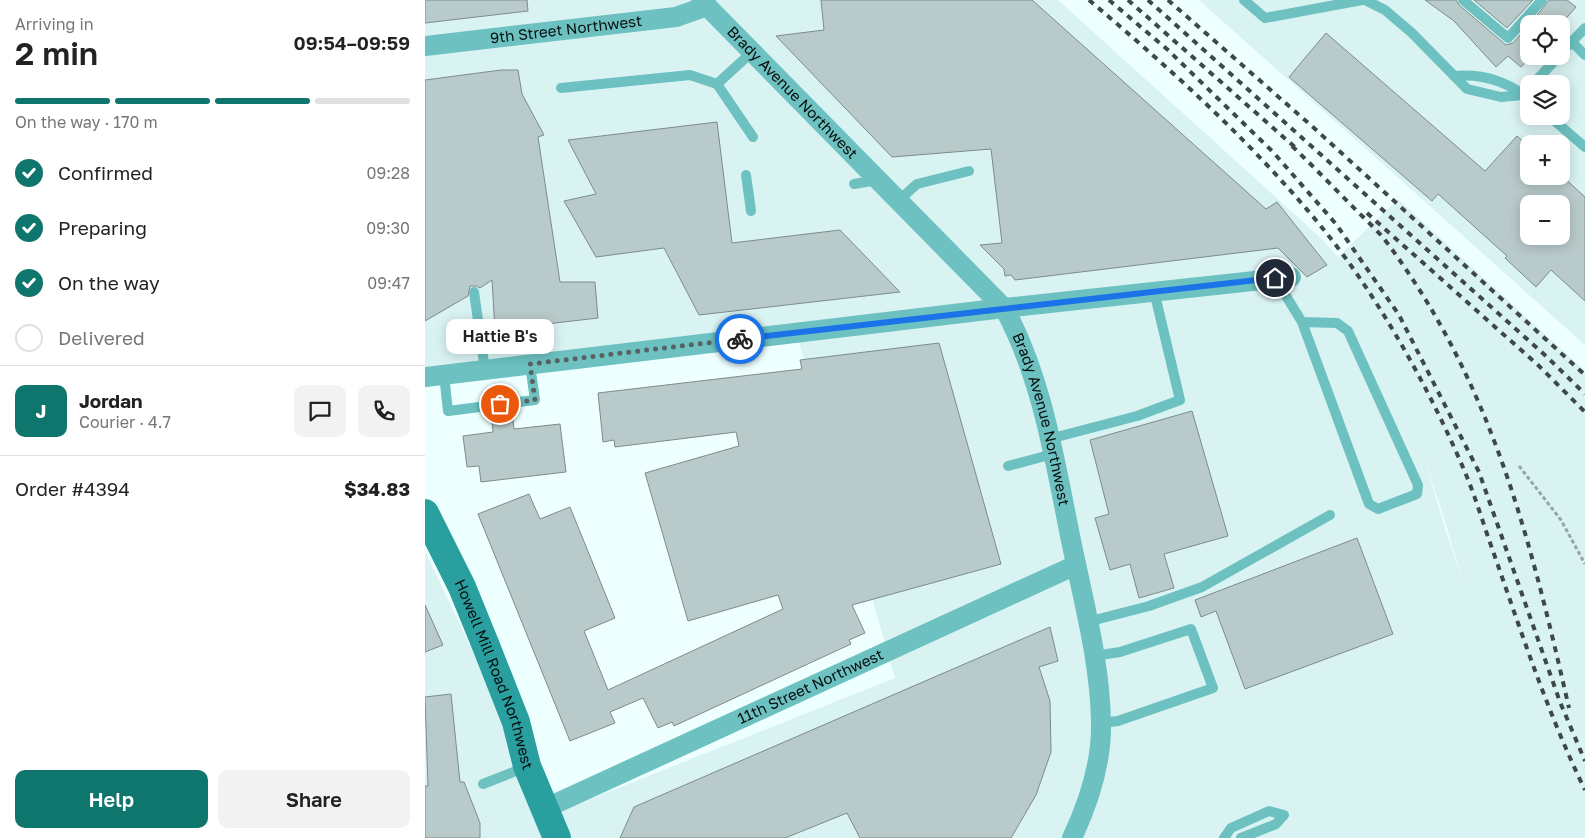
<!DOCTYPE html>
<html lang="en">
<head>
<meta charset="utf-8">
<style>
	:root { --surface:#fff; --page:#f2f2f2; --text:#222; --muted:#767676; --line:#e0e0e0; --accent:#0f766e }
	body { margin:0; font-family:"Golos Text",sans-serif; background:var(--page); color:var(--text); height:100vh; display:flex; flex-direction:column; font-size:19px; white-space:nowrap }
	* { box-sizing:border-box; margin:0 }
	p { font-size:16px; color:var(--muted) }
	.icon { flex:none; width:28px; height:28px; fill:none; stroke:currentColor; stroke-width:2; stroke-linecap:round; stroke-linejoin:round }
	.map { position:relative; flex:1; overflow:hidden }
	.side { display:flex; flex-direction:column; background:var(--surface); width:425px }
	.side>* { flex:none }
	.fabs { position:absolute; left:1095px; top:15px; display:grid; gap:10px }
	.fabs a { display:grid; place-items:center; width:50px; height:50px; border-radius:10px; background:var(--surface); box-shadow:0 2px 12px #0003; font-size:25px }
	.pin { position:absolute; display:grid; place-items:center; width:42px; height:42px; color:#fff; margin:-21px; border:2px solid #fff; border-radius:50%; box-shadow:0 1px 5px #0007 }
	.courier { position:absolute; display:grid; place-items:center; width:50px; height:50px; margin:-25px; border:4px solid #1a73e8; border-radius:50%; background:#fff; color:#222; box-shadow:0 1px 6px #0007 }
	.bubble { position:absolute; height:35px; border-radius:10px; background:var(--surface); box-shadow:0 2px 12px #0003; font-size:16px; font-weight:600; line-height:35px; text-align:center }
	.summary em { font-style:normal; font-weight:600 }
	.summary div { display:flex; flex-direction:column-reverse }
	.summary { display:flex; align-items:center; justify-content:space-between; height:85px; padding:0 15px }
	h1 { font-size:32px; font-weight:600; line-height:38px }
	.bar { display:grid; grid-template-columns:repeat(4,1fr); gap:8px 5px; align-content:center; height:60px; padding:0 15px }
	.bar i { height:6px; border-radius:4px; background:var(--line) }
	.bar .current { background:var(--accent) }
	.bar p { grid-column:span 4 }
	.line { display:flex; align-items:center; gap:12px; padding:0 15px; border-top:1px solid var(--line) }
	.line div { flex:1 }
	.round { display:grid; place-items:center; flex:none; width:52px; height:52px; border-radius:10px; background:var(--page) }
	ol { padding:0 15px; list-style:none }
	li { display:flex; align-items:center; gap:15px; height:55px }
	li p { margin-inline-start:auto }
	li .icon { padding:5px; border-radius:50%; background:var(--accent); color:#fff; stroke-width:4 }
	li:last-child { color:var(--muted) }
	li i { width:28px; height:28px; border:2px solid var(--line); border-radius:50% }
	.primary-button { display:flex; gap:10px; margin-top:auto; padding:10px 15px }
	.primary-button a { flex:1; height:58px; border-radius:10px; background:var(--accent); color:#fff; font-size:20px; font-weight:600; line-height:58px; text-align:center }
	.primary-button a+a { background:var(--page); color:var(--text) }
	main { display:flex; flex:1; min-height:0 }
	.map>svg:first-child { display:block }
</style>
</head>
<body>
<main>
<section class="side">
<div class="summary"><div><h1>2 min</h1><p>Arriving in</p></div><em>09:54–09:59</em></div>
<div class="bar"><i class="current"></i><i class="current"></i><i class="current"></i><i></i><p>On the way · 170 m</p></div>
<ol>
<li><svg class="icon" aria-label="check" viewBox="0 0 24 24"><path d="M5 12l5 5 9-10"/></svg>Confirmed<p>09:28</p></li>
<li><svg class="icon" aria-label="check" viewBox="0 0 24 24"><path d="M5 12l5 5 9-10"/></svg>Preparing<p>09:30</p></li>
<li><svg class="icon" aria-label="check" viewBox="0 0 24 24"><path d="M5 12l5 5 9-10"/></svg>On the way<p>09:47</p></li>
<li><i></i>Delivered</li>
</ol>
<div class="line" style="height:90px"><b class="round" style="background:var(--accent);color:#fff">J</b><div><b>Jordan</b><p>Courier · 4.7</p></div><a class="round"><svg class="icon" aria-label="chat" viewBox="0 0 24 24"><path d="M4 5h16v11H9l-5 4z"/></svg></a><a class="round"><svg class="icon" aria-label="phone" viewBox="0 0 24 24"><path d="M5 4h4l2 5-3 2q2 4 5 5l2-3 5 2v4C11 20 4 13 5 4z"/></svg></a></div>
<div class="line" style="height:65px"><div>Order #4394</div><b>$34.83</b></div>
<div class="primary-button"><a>Help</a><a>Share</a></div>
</section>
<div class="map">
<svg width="1160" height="838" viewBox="0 0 1160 838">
	<rect width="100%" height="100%" fill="#edfffe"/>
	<!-- built -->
	<g fill="#d9f3f2" fill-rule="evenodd">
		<path d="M 0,0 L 633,0 L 898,240 L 913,257 L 973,199 L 1160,371 L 1160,838 L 0,838 L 0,551 L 125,815 L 470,678 L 374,342 L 0,383 ZM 1000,460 L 1020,521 L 1038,582 L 1018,522 Z"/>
		<path d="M 774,0 L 1160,0 L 1160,345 L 988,191 ZM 1104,24 L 1136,24 L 1136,56 L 1104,56 ZM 1104,84 L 1136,84 L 1136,116 L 1104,116 ZM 1104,144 L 1136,144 L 1136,176 L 1104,176 ZM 1104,204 L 1136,204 L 1136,236 L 1104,236 Z"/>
	</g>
	<!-- building -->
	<g fill="#b9caca" stroke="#7c8c8c" fill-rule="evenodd">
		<polygon points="0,0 102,0 103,11 0,23"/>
		<polygon points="396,0 607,0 841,209 852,202 902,265 882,277 853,248 590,280 586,275 580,276 579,269 555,245 577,243 566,149 467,157 351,36 399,30"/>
		<polygon points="1000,0 1031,0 1034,5 1081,45 1088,43 1104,25 1104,59 1096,67 1083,56 1071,67 1029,21"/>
		<polygon points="1049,0 1108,0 1082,28"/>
		<polygon points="1124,0 1142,0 1151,7 1136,24 1105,24"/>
		<path d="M 901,33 L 1060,171 L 1092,136 L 1104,147 L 1104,176 L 1137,176 L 1160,197 L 1160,301 L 1126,270 L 1111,287 L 1080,258 L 1082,256 L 1013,194 L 1007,201 L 864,77 ZM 1104,204 L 1136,204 L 1136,236 L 1104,236 Z"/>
		<polygon points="76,70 93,70 97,94 119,135 113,137 135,282 170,282 173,318 70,330 67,280 55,288 51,286 45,286 43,296 0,321 0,80"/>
		<polygon points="292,122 307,243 415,230 475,292 274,315 239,248 171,257 139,201 171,194 143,140"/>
		<polygon points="514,343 576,564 427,605 440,633 424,640 426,644 249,726 247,722 233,728 218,698 185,712 190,723 145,741 53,514 104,494 115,519 145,507 190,618 159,631 183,690 358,609 353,595 263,621 220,473 314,446 311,432 190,447 189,440 178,442 173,393 377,369 375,360"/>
		<polygon points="767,411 803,536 739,554 749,588 714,598 705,564 685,570 670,518 684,514 665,440"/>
		<polygon points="88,420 89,429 135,424 141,472 56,482 54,466 42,467 38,436 68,432 67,422"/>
		<polygon points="932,538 968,634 820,689 791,611 776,617 770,600"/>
		<polygon points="0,605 18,645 0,652"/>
		<polygon points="625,627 633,661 614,667 625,701 626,752 611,795 586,838 435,838 422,813 360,838 195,838 209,807"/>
		<polygon points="26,694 35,782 39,782 55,823 55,838 0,838 0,786 3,786 0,697"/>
	</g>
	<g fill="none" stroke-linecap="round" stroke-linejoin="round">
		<!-- path -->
		<polyline stroke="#97a5a4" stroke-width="3" stroke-dasharray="4 2.5" stroke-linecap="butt" points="1094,466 1136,520 1160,564"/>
		<!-- lane -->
		<g stroke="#6dc1c1" stroke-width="10">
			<polyline points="819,0 840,18 937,0"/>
			<polyline points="940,0 960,10 987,33 1042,89 1076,97 1098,95 1104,89"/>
			<polyline points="1038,0 1083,38 1117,0"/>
			<polyline points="1147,42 1160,55"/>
			<polyline points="327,52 292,84 328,137"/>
			<polyline points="1136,53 1160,28"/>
			<path d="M 1029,76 C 1058,73 1082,81 1104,99"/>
			<polyline points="1108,84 1134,56"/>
			<polyline points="136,88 265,75 292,84"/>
			<polyline points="1124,116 1160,147"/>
			<polyline points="321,175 326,211"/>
			<polyline points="429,184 453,180"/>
			<polyline points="473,201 492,184 544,171"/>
			<polyline points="850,278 877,322 944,504 953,509 992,494 993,485 923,331 912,323 877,322"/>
			<polyline points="49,292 60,370"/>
			<polyline points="19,375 23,411 110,400 105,365"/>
			<polyline points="624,439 712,416 755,400 729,291"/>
			<polyline points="583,466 628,454"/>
			<polyline points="662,622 724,606 777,587 905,515"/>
			<polyline points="669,656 695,652 766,629 788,688 693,721 676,723"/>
			<polyline points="58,784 101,767"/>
			<polyline points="799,838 806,828 844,811 859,815 851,824 816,838"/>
		</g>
		<!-- street -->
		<g stroke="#6dc1c1" stroke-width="20">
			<path id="s1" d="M 276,0 L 579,308 C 619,381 631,469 648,550 C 660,607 675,664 676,722 C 677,762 664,802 647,838"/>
			<path id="s2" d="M 0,46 L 251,17 L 282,6"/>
			<polyline points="0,377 579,308 866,277"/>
			<path id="s3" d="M 121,808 L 651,565"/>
		</g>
		<!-- secondary -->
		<path stroke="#2a9fa0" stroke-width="28" id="s4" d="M 0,513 L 37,587 L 61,646 L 91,722 L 102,766 L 132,838"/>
		<!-- rail -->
		<g stroke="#3f4847" stroke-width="4" stroke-dasharray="6 6" stroke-linecap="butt">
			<path d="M 664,0 C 748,71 830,145 899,230 C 955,299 1008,395 1042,477 C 1052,502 1060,529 1069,554 C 1097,634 1123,714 1160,790"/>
			<polyline points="684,0 743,50 848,152 911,224 974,315 1054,472 1135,702 1160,761"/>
			<polyline points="703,0 872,149"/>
			<polyline points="723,0 1122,357 1160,394"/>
			<polyline points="743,0 889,128 1160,375"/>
			<path d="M 867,146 C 889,167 910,189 931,210 C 941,220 952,230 960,240 C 1067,382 1105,538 1144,708"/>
			<polyline points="942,213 1114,366 1160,412"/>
		</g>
	</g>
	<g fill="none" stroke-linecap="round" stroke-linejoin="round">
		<!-- done -->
		<polyline stroke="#586262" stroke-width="5" stroke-dasharray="0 9" points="75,404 110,400 105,364 315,339"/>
		<!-- route -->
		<polyline stroke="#1a73e8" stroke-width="6" points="315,339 850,278"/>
	</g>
	<g text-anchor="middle" stroke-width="5" stroke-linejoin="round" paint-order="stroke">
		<!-- street labels -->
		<g font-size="15" fill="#080e0e" stroke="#edfffe">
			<text dy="5" stroke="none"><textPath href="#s2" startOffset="142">9th Street Northwest</textPath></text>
			<text dy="5" stroke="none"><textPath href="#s1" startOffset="130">Brady Avenue Northwest</textPath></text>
			<text dy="5" stroke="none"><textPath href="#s1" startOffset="550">Brady Avenue Northwest</textPath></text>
			<text dy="5" stroke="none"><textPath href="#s4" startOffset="176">Howell Mill Road Northwest</textPath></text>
			<text dy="5" stroke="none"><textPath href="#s3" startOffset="291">11th Street Northwest</textPath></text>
		</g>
	</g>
</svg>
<div class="fabs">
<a><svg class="icon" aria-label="locate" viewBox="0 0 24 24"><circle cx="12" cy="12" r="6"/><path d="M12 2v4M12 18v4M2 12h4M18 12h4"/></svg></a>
<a><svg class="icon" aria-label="layers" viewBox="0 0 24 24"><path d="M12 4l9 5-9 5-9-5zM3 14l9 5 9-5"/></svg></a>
<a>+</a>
<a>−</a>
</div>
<div class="pin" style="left:75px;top:404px;background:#ea580c"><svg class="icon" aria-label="bag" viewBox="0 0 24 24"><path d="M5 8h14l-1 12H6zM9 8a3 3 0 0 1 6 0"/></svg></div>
<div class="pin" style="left:850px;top:278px;background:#1f2937"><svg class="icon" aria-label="home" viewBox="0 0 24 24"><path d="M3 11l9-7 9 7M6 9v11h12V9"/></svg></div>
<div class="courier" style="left:315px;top:339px"><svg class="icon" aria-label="bike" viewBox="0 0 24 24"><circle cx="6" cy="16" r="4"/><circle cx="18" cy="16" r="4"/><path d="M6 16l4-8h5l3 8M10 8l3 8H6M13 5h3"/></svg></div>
<div class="bubble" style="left:21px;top:319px;width:108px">Hattie B's</div>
</div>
</main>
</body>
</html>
